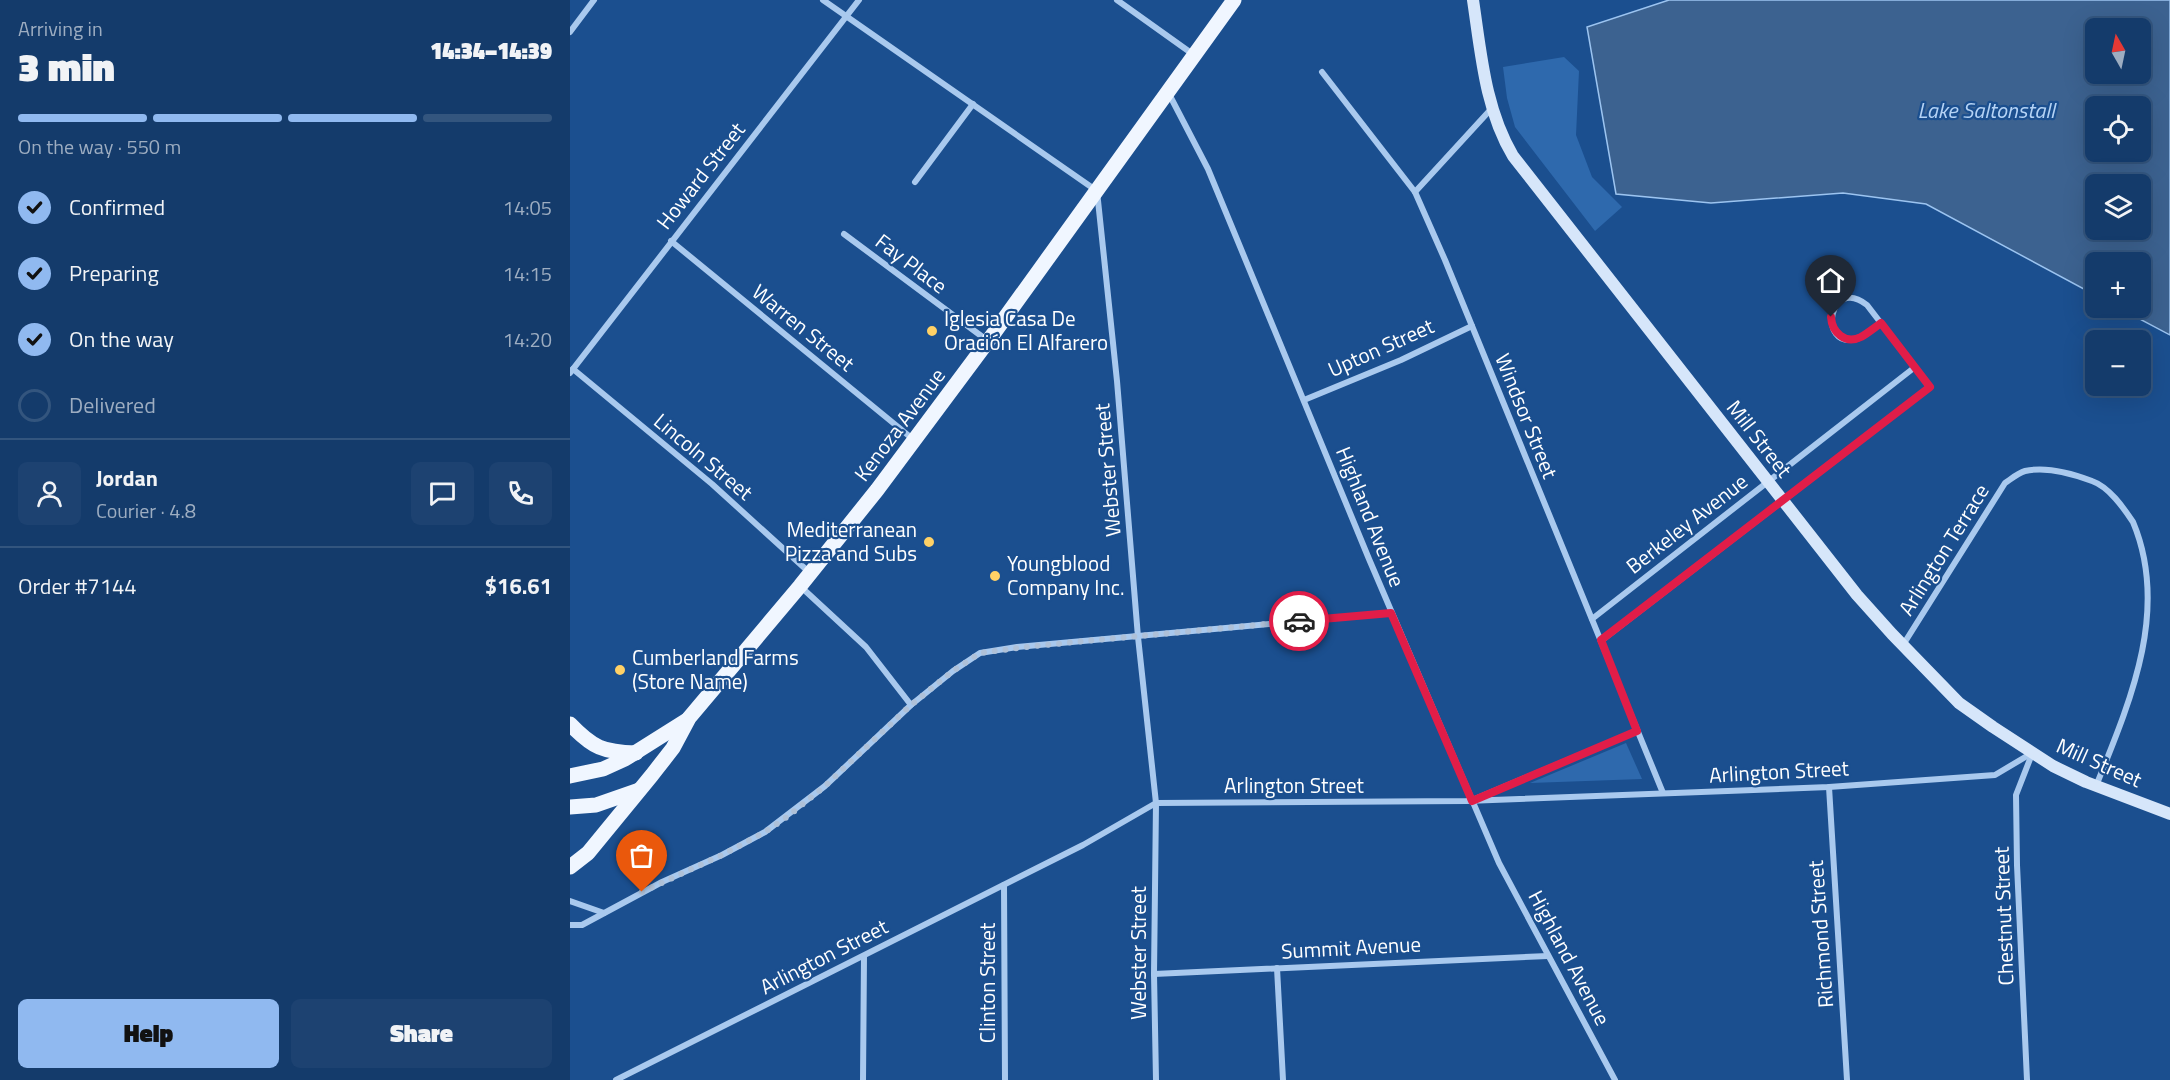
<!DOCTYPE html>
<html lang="en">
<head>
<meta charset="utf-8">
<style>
	:root { --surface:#143b6b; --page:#1d4271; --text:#f1f3f6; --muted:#9dadc1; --line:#33557e; --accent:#90b9f0 }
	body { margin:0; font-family:"Titillium Web",sans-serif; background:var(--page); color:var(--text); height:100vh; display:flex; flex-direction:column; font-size:22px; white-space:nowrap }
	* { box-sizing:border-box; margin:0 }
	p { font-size:20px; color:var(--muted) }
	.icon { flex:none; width:33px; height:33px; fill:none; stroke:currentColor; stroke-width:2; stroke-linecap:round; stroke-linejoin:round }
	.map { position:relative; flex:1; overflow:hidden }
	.details { display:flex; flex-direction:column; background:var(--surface); width:570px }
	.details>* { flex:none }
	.needle { width:39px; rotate:351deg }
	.tools { position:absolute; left:1515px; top:18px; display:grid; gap:12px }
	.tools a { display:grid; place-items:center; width:66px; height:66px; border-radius:9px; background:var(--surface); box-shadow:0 6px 24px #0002,0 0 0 2px var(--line); font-size:30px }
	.pin { position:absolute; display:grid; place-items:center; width:51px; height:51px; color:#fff; margin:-62px -26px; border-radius:50% 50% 50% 0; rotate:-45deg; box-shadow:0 0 6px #0007 }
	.pin .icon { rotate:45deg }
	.courier { position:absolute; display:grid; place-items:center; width:60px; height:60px; margin:-30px; border:4px solid #e11d48; border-radius:50%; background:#fff; color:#222; box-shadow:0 2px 8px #0007 }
	.headline em { font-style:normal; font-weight:800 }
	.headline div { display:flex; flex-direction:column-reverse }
	.headline { display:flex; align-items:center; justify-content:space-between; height:102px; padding:0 18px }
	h1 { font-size:39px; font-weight:800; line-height:45px }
	.bar { display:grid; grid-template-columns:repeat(4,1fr); gap:9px 6px; align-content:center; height:72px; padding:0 18px }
	.bar i { height:8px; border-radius:4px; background:var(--line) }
	.bar .current { background:var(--accent) }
	.bar p { grid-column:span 4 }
	.line { display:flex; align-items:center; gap:15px; padding:0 18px; border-top:2px solid var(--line) }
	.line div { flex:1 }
	.round { display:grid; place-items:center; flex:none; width:63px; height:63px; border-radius:9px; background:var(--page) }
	ol { padding:0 18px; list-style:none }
	li { display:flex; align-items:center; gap:18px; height:66px }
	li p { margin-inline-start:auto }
	li .icon { padding:6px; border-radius:50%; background:var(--accent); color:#111; stroke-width:4 }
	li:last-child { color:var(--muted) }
	li i { width:33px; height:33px; border:3px solid var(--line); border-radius:50% }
	.button { display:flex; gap:12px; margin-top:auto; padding:12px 18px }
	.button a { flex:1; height:69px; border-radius:9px; background:var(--accent); color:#111; font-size:24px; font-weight:800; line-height:69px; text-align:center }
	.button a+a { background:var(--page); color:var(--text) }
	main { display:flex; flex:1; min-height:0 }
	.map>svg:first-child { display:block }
</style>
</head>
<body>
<main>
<section class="details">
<div class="headline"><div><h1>3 min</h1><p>Arriving in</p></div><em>14:34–14:39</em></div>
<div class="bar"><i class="current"></i><i class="current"></i><i class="current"></i><i></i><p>On the way · 550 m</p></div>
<ol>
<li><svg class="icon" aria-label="check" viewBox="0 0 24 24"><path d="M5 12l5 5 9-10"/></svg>Confirmed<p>14:05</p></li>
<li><svg class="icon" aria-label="check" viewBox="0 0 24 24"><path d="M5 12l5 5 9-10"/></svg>Preparing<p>14:15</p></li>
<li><svg class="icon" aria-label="check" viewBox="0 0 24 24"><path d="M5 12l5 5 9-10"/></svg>On the way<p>14:20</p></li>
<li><i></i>Delivered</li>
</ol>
<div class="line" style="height:108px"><a class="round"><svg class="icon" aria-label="person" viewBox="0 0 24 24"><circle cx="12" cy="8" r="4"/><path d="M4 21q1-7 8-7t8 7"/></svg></a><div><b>Jordan</b><p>Courier · 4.8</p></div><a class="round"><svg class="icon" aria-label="chat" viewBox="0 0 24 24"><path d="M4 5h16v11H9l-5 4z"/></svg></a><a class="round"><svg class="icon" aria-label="phone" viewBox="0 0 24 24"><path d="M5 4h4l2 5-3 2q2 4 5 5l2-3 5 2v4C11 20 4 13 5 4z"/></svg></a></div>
<div class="line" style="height:78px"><div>Order #7144</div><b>$16.61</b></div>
<div class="button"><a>Help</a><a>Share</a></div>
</section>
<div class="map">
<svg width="1600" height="1080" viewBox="0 0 1600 1080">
	<rect width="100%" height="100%" fill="#1b4f8f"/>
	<!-- green -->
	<g fill="#2e69ad">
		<polygon points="994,57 1009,71 1006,135 1022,177 1052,207 1025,231 945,127 937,98 933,67"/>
		<polygon points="1056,743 1072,779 960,783"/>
	</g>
	<!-- water -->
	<path fill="#3c6290" stroke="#9cc4f0" stroke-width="1.5" fill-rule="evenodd" d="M 1099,0 L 1600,0 L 1600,335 L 1549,308 L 1570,308 L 1570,262 L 1526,262 L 1525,295 L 1356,204 L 1273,193 L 1141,203 L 1046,194 L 1017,27 ZM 1526,28 L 1570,28 L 1570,74 L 1526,74 ZM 1526,106 L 1570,106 L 1570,152 L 1526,152 ZM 1526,184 L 1570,184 L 1570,230 L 1526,230 Z"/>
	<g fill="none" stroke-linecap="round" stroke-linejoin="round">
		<!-- minor -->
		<g stroke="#a9c9ee" stroke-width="6">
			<polyline points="253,0 527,191 547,381 568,637 586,803 584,974 586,1080"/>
			<polyline points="547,0 624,55"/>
			<polyline points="0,32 24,0"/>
			<polyline points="752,72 845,192 875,260 1093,793"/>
			<polyline points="598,92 638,169 799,559 929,863 1045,1080"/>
			<polyline points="345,182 403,104"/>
			<polyline points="845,192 922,108"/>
			<polyline points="274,234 418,341"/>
			<polyline points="101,241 344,440"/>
			<polyline points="3,369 142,484 240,573"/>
			<polyline points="0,373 289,0"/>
			<polyline points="734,400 831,360 902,326"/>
			<polyline points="230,586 296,647 341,705"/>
			<polyline points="1022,619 1345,367"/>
			<path d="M 1031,641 L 1360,387 L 1297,305 C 1259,275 1247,349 1286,339 C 1295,337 1303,328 1311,323"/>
			<path d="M 1333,645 L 1435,483 C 1441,479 1448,473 1455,471 C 1477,466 1501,473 1522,481 C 1539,487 1553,507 1563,522 C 1600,610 1560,702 1526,786"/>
			<polyline points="1259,787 1277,1080"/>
			<polyline points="905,799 1067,731"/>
			<polyline points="434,885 435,1080"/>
			<polyline points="0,901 34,913"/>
			<polyline points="0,925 12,925 92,882 152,855 195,832 255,786 341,705 383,671 410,653 447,647 821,613"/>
			<polyline points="707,968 713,1080"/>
			<polyline points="584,974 978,956"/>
			<polyline points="46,1080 513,845 586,803 896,801 1259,787 1425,775 1462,753"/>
			<polyline points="293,1080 294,956"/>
			<polyline points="1457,1080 1447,865 1446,795 1462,754"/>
		</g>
		<!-- secondary -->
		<path stroke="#d6e6fa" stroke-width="12" d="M 903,0 C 911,53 915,109 943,156 L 1287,595 L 1322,634 L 1389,703 L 1423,727 L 1483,766 L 1516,782 L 1600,814"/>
		<!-- primary -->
		<g stroke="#f0f6ff" stroke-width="15">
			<path d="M 0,724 C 23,748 33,752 66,753"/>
			<polyline points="0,776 33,769 55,759 117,720"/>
			<polyline points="0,807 26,805 69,790"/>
			<polyline points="0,867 18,853 82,775 103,748 119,718 230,586 307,490 424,333 664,0"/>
		</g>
	</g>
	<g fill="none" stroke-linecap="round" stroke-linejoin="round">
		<!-- done -->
		<polyline stroke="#afc1d8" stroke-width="6" stroke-dasharray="0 10.8" points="72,892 152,855 195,832 217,817 255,786 341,705 383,671 410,653 464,646 729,621"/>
		<!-- route -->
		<path stroke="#e11d48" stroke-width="8" d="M 729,621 L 821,613 L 902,801 L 1067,731 L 1031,640 L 1360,387 L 1311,323 C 1304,328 1298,333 1291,337 C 1275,345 1262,332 1261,317"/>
	</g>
	<!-- markers -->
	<g fill="#ffd166" stroke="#1b4f8f" stroke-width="2">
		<circle cx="362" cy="331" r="6"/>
		<circle cx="359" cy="542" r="6"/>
		<circle cx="425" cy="576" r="6"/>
		<circle cx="50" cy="670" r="6"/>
	</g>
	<g text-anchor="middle" stroke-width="4.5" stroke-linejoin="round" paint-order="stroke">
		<!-- street labels -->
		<g font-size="21" fill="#fff" stroke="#1b4f8f">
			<text transform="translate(131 176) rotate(-52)" y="7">Howard Street</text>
			<text transform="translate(341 264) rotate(37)" y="7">Fay Place</text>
			<text transform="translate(233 328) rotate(39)" y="7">Warren Street</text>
			<text transform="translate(811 348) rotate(-24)" y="7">Upton Street</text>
			<text transform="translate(956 416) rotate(68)" y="7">Windsor Street</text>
			<text transform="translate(330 425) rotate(-53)" y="7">Kenoza Avenue</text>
			<text transform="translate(1189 439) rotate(52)" y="7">Mill Street</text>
			<text transform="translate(133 457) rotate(40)" y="7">Lincoln Street</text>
			<text transform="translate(538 470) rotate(-95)" y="7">Webster Street</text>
			<text transform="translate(800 517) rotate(68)" y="7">Highland Avenue</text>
			<text transform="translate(1117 524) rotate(-38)" y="7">Berkeley Avenue</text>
			<text transform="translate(1374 550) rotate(-58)" y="7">Arlington Terrace</text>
			<text transform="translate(1529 763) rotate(24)" y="7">Mill Street</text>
			<text transform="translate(1209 772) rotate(-3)" y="7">Arlington Street</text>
			<text x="724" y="793">Arlington Street</text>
			<text transform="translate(1434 916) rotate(-92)" y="7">Chestnut Street</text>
			<text transform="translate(1251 934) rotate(-94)" y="7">Richmond Street</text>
			<text transform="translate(781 948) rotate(-3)" y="7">Summit Avenue</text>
			<text transform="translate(569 953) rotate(-90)" y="7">Webster Street</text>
			<text transform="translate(254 957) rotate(-27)" y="7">Arlington Street</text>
			<text transform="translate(999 958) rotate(62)" y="7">Highland Avenue</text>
			<text transform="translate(418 983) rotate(-90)" y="7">Clinton Street</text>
		</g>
		<!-- poi labels -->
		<g font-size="21" fill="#fff" stroke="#1b4f8f" text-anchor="start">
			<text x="374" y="326">Iglesia Casa De<tspan x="374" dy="24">Oración El Alfarero</tspan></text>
			<text x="347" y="537" text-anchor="end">Mediterranean<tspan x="347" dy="24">Pizza and Subs</tspan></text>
			<text x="437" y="571">Youngblood<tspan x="437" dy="24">Company Inc.</tspan></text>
			<text x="62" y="665">Cumberland Farms<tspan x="62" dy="24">(Store Name)</tspan></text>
		</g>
		<!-- water labels -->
		<g font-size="22" font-style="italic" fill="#b5d3f5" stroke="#1b4f8f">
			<text x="1416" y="118">Lake Saltonstall</text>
		</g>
	</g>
</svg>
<div class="tools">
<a><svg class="needle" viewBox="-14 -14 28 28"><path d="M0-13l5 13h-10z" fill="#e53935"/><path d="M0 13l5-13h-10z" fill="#9dadc1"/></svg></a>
<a><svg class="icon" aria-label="locate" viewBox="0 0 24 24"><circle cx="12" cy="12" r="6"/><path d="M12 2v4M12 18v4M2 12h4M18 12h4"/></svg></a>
<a><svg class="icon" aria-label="layers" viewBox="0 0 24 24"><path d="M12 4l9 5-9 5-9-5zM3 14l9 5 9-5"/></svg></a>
<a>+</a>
<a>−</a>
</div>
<div class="pin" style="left:72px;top:892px;background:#ea580c"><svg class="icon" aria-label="bag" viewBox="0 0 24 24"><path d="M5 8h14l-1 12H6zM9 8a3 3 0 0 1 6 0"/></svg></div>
<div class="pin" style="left:1261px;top:317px;background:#1f2937"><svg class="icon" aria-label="home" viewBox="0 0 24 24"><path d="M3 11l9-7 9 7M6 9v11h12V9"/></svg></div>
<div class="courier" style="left:729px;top:621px"><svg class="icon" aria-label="car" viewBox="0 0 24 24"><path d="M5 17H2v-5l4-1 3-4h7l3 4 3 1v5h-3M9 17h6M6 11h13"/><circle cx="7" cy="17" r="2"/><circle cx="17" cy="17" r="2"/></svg></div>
</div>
</main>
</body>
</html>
